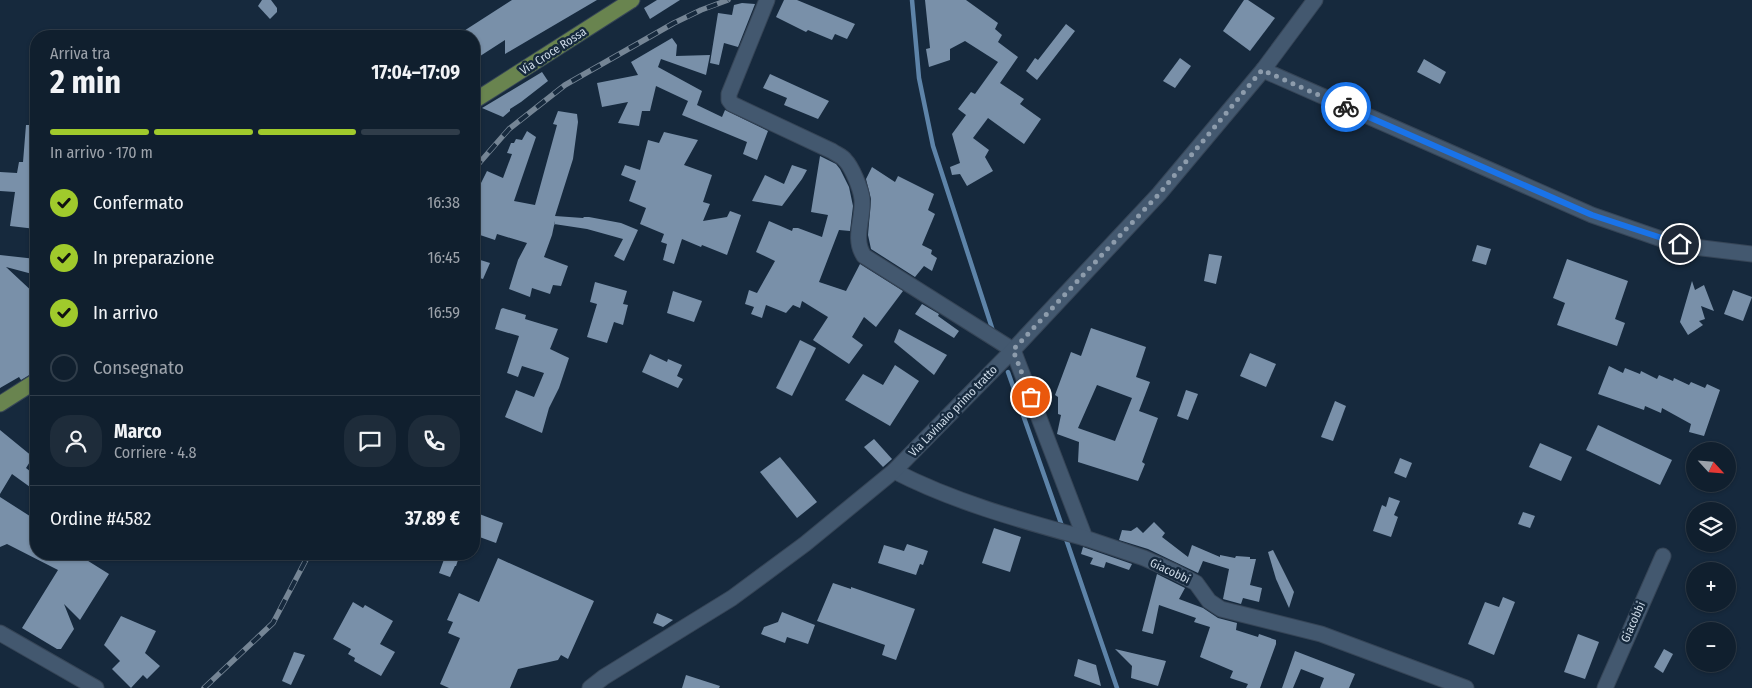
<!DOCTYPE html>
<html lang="it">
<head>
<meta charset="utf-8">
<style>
	:root { --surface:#101f2e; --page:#1e2c3a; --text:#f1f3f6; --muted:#9ca2aa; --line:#303d4a; --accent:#a0ca2c }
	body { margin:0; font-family:"Fira Sans Condensed",sans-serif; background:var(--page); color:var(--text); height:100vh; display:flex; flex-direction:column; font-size:19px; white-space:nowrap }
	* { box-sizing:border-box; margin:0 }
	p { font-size:16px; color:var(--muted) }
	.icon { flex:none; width:28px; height:28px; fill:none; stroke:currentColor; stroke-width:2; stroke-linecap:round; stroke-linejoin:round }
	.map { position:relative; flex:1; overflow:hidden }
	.side { position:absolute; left:30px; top:30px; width:450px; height:530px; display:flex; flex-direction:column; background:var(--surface); border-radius:20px; box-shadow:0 1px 4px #0004,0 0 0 1px var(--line) }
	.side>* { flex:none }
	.needle { width:32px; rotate:116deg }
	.controls { position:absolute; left:1686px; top:442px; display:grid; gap:10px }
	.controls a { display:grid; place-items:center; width:50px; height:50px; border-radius:50%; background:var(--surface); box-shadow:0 1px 4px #0004,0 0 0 1px var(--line); font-size:25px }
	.pin { position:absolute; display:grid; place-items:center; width:42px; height:42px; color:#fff; margin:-21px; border:2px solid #fff; border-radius:50%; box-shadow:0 1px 5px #0007 }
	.courier { position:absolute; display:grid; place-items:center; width:50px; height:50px; margin:-25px; border:4px solid #1a73e8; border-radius:50%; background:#fff; color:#222; box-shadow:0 1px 6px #0007 }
	.summary em { font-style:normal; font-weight:700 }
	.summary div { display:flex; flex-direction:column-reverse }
	.summary { display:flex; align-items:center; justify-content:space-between; height:85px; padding:0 20px }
	h1 { font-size:32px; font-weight:700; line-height:38px }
	.bar { display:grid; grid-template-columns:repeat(4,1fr); gap:8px 5px; align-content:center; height:60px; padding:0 20px }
	.bar i { height:6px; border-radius:4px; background:var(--line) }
	.bar .selected { background:var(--accent) }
	.bar p { grid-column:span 4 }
	.line { display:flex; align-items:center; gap:12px; padding:0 20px; border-top:1px solid var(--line) }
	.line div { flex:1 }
	.round { display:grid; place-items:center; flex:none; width:52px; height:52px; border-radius:20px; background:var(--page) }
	ol { padding:0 20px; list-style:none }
	li { display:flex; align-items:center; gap:15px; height:55px }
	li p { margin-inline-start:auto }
	li .icon { padding:5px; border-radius:50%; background:var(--accent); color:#111; stroke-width:4 }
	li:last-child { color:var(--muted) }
	li i { width:28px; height:28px; border:2px solid var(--line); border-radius:50% }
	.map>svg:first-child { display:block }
</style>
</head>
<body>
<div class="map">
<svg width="1752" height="688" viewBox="0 0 1752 688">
	<rect width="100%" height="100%" fill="#16293d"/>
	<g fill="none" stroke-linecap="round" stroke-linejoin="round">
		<!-- stream -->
		<g stroke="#5e84a9" stroke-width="4.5">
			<polyline points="912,0 919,78 933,146 993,331"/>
			<polyline points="1008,372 1063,529"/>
			<polyline points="1065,536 1117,688"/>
		</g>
	</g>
	<!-- building -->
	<g fill="#7990a9" fill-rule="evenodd">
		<polygon points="262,0 271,0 277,8 277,12 270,19 258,6"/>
		<polygon points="512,0 597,0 505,54 505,40 474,60 474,36 456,36"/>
		<polygon points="657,0 680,0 650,19 644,8"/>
		<polygon points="784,0 797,0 855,24 847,39 835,34 832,40 808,30 806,32 776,17"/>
		<polygon points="925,0 966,0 998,23 995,29 1002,35 998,42 1018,57 1000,83 1024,99 1020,104 1041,119 1024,144 988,118 973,138 989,150 985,157 993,171 967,186 960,174 952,175 950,167 960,163 952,134 966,115 958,109 971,92 975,94 998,62 965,41 950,49 950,60 929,67 926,49 930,48"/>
		<polygon points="1244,0 1248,0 1275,18 1250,51 1223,31"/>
		<polygon points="742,3 755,4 738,47 724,43 719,65 710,63 718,13 732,15 734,5"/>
		<polygon points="1066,24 1075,31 1037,80 1026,71 1035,58 1038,60"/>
		<polygon points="672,38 677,45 676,56 710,55 706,75 661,59 658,67 702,91 697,105 722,117 725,110 768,131 757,160 743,154 747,142 682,115 688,101 656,86 650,111 642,111 639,126 618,123 628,102 602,107 597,83 638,75 631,62"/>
		<polygon points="1180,58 1191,66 1175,88 1163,81"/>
		<polygon points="1424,59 1446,72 1440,84 1417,72"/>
		<polygon points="542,72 548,81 521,102 510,109 510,111 503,117 482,108"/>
		<polygon points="770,74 829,101 818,119 784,105 787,98 763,88"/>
		<polygon points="558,111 577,114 578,122 573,159 555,216 583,218 584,217 589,217 621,223 638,230 624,261 614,256 623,239 587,229 554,224 555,221 552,235 544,257 568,266 561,286 553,285 550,294 532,288 530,297 509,289 518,260 527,243 497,234 495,240 474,233 474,196 478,183 481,183 487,171 503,178 512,154 507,153 511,143 514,143 516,139 522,140 527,131 536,137 514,201 535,205 557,125 553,124"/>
		<polygon points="26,125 36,125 36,229 10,226 15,192 0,191 0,172 17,173 19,162 23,162"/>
		<polygon points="664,132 698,140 684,165 712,175 703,202 710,204 703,221 727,217 730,211 741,215 727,255 702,245 701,247 682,239 674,264 663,260 667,244 661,242 664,234 640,224 646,208 629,201 636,181 621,175 625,165 640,170 648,140 659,143"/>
		<polygon points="820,156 836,164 840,169 849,187 853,206 850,231 839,230 819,282 846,291 860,264 903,291 876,327 864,317 852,337 863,345 849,364 813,340 828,317 802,301 800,308 793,305 786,313 766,305 762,318 751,314 754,307 745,304 749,290 757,293 775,261 756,252 769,221 792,231 793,228 798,228 822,237 828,215 811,212"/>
		<polygon points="792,165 807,170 802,179 782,206 752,201 765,175 784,184"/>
		<polygon points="872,167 895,182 898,176 934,194 928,210 935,214 922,245 932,250 931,254 937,258 932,271 924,266 915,277 871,249 868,235 871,199 866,179"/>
		<polygon points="1477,245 1491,249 1486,265 1472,261"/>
		<polygon points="1209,254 1222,256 1216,284 1204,281"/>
		<polygon points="0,255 36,259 36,275 6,267 36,295 36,371 21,380 19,377 0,388"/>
		<polygon points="474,258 490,263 483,279 474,276"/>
		<polygon points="1567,259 1628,281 1615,319 1625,323 1617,346 1557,325 1565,303 1553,298"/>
		<polygon points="1692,281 1695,290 1704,285 1714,311 1701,306 1705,319 1699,321 1703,325 1688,335 1680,322"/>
		<polygon points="595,282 627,291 623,304 628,305 623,325 614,322 607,343 587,337 597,304 590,302"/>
		<polygon points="1733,290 1752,297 1743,321 1724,314"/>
		<polygon points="673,291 702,301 694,322 667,313"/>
		<polygon points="922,304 939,314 938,316 959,331 954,338 915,314"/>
		<polygon points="503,308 526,315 525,319 558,329 550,349 569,358 559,388 549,408 542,433 505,417 516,390 534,397 544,373 522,366 518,377 507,373 519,336 495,329 501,309"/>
		<path d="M 1091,328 L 1146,347 L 1136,377 L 1150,382 L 1139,411 L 1158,418 L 1142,462 L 1145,464 L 1138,481 L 1078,462 L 1079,442 L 1057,434 L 1061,415 L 1058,414 L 1058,397 L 1055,395 L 1071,352 L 1081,356 ZM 1097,385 L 1132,398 L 1115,441 L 1078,428 Z"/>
		<polygon points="899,329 947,355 934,375 894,342"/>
		<polygon points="800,340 816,348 792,396 776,388"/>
		<polygon points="1250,353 1276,364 1266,387 1240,376"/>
		<polygon points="650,354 667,362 668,359 682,365 677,376 683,379 678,388 642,372"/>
		<polygon points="895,365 919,381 890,426 845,400 863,374 883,385"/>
		<polygon points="1609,366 1623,373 1625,368 1640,374 1641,371 1657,379 1659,375 1673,381 1674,378 1689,385 1691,382 1705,388 1707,384 1720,390 1704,436 1689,432 1691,424 1662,408 1661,413 1645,406 1644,410 1598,394"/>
		<polygon points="1186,390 1198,394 1188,420 1177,416"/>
		<polygon points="1335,401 1346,406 1333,441 1321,437"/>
		<polygon points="1598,425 1672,460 1660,485 1586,450"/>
		<polygon points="0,430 33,457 26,468 36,476 36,479 30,487 12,474 0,494"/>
		<polygon points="874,439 892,459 883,467 864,447"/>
		<polygon points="1540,443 1572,457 1561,481 1529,467"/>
		<polygon points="780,457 817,502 797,518 760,472"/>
		<polygon points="1400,458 1412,463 1406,478 1394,473"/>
		<polygon points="0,497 36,520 36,554 77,554 109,574 80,620 64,604 74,629 61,649 57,649 22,628 58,570 7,544 0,547"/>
		<polygon points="1389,497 1400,501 1394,515 1398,517 1391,537 1373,531 1382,505 1386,507"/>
		<polygon points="474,512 503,523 496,543 474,535"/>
		<polygon points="1523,512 1535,516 1530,528 1518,524"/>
		<polygon points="1154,522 1165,533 1162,537 1188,557 1192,545 1220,557 1220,555 1235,558 1236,556 1250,557 1250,559 1256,559 1250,585 1262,588 1259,602 1243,598 1241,604 1223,599 1229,569 1203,561 1198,573 1148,549 1119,540 1122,530 1131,531 1137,527 1143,533"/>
		<polygon points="994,528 1021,537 1010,572 982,563"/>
		<polygon points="907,544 928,551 923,565 920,564 916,575 878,563 884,545 904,551"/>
		<polygon points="1083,547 1132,564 1129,570 1106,562 1104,568 1090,564 1093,558 1081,554"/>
		<polygon points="1273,550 1294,592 1289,608 1276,579 1268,552"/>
		<polygon points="446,554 460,554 456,566 455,566 450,577 439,573"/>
		<polygon points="498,558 594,601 568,659 561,655 558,660 518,669 510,688 449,688 440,684 460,638 448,633 453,622 447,620 459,593 479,602"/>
		<polygon points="1157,574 1185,588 1179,599 1203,608 1218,618 1237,623 1236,630 1258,637 1259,634 1276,640 1276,644 1260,688 1246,688 1248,684 1230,678 1233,671 1200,657 1210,627 1194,622 1196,618 1159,605 1153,634 1142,631"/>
		<polygon points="833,583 851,589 851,587 915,609 896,660 882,655 885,645 817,621"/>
		<polygon points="1503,597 1515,602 1494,655 1468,644 1485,602 1499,607"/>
		<polygon points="353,602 363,608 365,605 393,621 380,644 395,652 381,676 354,661 355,658 348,654 351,649 333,639"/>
		<polygon points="782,612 815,625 808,644 787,637 785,643 761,634 764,627 778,622"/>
		<polygon points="657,613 673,620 663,627 653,623"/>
		<polygon points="121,616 156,631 145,653 160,666 147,679 143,675 131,688 112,669 120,661 104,645"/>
		<polygon points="1578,634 1599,642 1585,679 1564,672"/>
		<polygon points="1115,649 1166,661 1158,686 1131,678 1132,666"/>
		<polygon points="1664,649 1673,654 1663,673 1654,667"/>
		<polygon points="1295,651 1355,674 1349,688 1320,688 1324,678 1301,669 1293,688 1282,688"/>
		<polygon points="294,652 305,655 291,685 282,681"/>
		<polygon points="1078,659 1096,665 1101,686 1074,676"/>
		<polygon points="686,675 720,686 719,688 682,688"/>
	</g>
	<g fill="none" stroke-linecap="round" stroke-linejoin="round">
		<defs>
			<g id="minor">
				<path d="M 767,0 L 729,94 L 729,100 L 732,104 L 832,151 C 836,154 842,156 845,160 C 852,167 861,189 862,199 C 864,218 852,238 864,256 L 1013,350 L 1085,538 L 1144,558 L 1173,571 L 1196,583 L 1209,601 L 1221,609 L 1321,634 L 1466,688"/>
				<polyline points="1263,70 1592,215 1667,241 1694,247 1752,254"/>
				<path d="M 894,471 C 954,502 1020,520 1085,538"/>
				<polyline points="0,633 96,688"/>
				<polyline points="590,688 604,677 732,598 805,544 894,471 1013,350 1159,194 1263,70 1315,0"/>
				<polyline points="1605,688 1663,556"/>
			</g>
			<g id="major">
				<polyline points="474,101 632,0"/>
				<polyline points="0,404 36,381"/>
			</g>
		</defs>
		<!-- minor casing -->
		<use href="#minor" stroke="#364557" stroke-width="17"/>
		<!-- major casing -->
		<use href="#major" stroke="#364557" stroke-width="17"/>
		<!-- minor -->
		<use href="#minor" stroke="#43586f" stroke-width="15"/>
		<!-- major -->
		<use href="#major" stroke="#69844f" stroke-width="15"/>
		<defs>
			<g id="rail">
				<polyline points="474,169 509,129 565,85 674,23 701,10 728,0"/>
				<polyline points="204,688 273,623 309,554"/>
			</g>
		</defs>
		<!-- rail casing -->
		<use href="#rail" stroke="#758595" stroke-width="5.5"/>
		<!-- rail -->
		<use href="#rail" stroke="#16293d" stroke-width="4" stroke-dasharray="11" stroke-linecap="butt"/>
	</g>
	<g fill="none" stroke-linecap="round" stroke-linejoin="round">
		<!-- done -->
		<polyline stroke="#8d9cac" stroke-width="5" stroke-dasharray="0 9" points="1031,397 1013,350 1159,194 1262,70 1346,107"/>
		<!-- route -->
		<polyline stroke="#1a73e8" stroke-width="6" points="1346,107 1592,215 1680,244"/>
	</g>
	<g text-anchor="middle" stroke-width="5" stroke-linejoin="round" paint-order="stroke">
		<!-- street labels -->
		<g font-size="12" fill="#cddae7" stroke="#16293d">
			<text transform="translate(553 51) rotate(-33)" y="4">Via Croce Rossa</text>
			<text transform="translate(953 411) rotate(-46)" y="4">Via Lavinaio primo tratto</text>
			<text transform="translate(1170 571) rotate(25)" y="4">Giacobbi</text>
			<text transform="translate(1633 622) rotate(-66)" y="4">Giacobbi</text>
		</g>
	</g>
</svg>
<div class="controls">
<a><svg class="needle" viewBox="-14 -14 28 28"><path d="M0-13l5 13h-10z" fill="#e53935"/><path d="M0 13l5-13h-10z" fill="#9ca2aa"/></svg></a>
<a><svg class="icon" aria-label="layers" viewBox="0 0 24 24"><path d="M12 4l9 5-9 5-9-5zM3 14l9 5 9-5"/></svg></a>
<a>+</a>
<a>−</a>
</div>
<div class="pin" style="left:1031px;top:397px;background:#ea580c"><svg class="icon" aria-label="bag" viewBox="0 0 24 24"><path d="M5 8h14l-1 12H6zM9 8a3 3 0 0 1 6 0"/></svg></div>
<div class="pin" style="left:1680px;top:244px;background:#1f2937"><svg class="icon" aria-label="home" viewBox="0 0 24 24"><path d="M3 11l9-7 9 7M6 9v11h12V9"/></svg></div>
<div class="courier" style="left:1346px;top:107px"><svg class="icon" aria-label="bike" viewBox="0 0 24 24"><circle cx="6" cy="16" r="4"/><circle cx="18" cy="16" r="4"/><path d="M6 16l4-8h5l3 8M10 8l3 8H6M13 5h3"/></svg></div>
<section class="side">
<div class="summary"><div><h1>2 min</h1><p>Arriva tra</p></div><em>17:04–17:09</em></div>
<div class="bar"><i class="selected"></i><i class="selected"></i><i class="selected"></i><i></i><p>In arrivo · 170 m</p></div>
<ol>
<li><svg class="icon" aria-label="check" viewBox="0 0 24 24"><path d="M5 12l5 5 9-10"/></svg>Confermato<p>16:38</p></li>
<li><svg class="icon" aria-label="check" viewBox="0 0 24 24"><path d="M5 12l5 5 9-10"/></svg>In preparazione<p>16:45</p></li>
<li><svg class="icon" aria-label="check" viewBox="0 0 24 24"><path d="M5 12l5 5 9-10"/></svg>In arrivo<p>16:59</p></li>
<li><i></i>Consegnato</li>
</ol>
<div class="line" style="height:90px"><a class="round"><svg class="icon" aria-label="person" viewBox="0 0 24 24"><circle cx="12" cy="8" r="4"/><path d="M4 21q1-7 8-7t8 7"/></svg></a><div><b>Marco</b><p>Corriere · 4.8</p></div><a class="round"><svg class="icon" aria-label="chat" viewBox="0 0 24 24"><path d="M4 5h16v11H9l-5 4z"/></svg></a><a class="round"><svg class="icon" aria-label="phone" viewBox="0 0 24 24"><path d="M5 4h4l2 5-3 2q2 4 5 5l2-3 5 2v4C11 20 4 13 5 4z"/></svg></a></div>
<div class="line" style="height:65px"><div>Ordine #4582</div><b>37.89 €</b></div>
</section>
</div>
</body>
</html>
